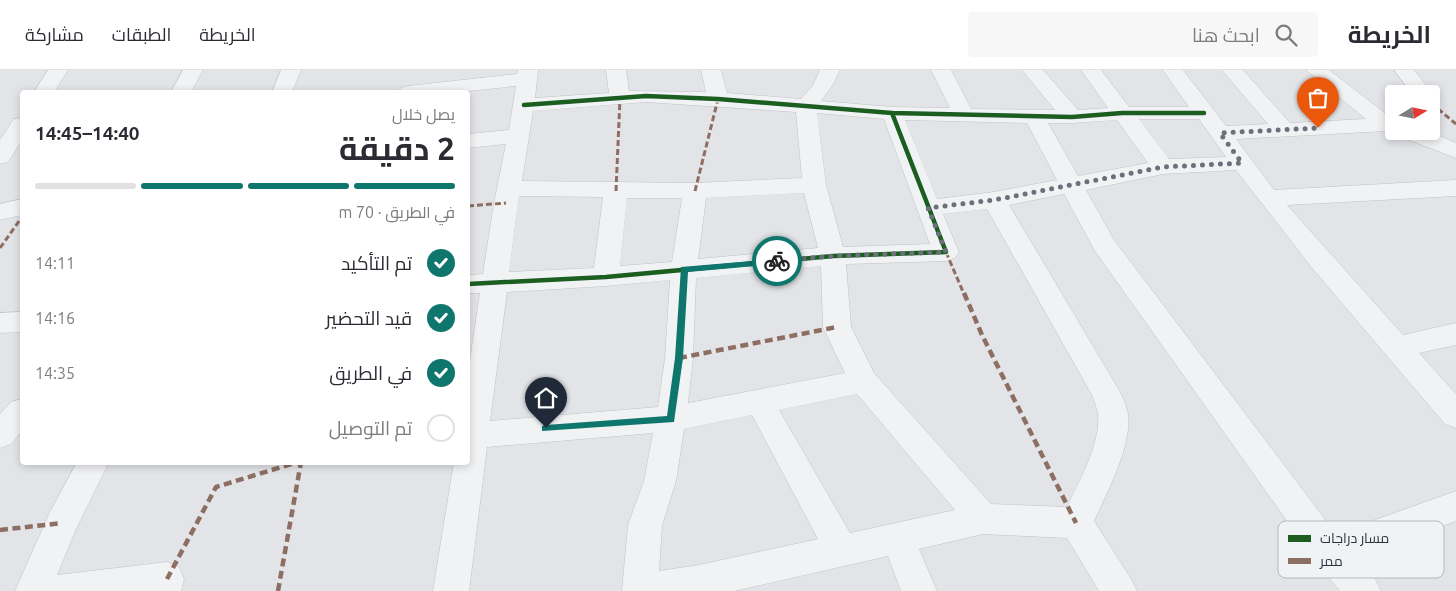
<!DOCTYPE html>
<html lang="ar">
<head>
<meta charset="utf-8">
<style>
	:root { --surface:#fff; --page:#f7f7f7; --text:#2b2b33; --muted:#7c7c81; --line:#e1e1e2; --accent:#0f766e }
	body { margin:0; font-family:Ubuntu,Cairo,sans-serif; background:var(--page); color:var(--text); direction:rtl; height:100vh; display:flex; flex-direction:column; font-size:19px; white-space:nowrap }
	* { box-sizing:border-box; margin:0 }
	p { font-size:16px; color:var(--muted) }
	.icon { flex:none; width:28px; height:28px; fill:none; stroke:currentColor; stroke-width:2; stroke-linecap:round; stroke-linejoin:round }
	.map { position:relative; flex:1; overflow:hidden; direction:ltr }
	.panel { position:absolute; left:20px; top:20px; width:450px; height:375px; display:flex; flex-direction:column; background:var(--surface); border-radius:5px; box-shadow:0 2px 8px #0003; direction:rtl }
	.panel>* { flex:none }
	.needle { width:32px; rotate:80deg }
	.controls { position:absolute; left:1385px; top:15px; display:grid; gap:10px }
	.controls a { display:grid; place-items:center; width:55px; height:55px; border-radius:5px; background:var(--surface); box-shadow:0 2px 8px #0003; font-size:25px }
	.pin { position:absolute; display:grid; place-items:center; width:42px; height:42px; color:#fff; margin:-51px -21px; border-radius:50% 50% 50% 0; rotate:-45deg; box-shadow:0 0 5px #0007 }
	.pin .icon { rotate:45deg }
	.courier { position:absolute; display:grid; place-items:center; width:50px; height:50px; margin:-25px; border:4px solid #0f766e; border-radius:50%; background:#fff; color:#222; box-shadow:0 1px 6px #0007 }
	.head em { font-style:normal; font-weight:700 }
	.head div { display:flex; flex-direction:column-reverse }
	.head { display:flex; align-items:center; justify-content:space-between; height:85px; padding:0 15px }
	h1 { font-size:32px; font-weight:700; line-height:38px }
	.bar { display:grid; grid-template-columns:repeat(4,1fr); gap:8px 5px; align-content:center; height:60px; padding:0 15px }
	.bar i { height:6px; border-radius:4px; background:var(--line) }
	.bar .current { background:var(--accent) }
	.bar p { grid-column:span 4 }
	ol { padding:0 15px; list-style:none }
	li { display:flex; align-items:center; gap:15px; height:55px }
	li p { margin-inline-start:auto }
	li .icon { padding:5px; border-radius:50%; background:var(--accent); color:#fff; stroke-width:4 }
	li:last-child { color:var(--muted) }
	li i { width:28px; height:28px; border:2px solid var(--line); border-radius:50% }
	header { display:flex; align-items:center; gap:30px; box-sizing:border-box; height:70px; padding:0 25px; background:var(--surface); border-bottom:1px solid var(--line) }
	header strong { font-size:24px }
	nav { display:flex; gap:28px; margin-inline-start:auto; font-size:18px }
	.search { width:350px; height:45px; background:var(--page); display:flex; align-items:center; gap:12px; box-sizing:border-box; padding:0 18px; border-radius:5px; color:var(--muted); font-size:19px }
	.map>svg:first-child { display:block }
</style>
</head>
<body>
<header>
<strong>الخريطة</strong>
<div class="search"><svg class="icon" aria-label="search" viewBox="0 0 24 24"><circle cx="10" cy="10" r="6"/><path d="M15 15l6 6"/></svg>ابحث هنا</div>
<nav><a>الخريطة</a><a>الطبقات</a><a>مشاركة</a></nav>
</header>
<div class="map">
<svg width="1456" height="521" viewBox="0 0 1456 521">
	<rect width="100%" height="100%" fill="#e2e4e7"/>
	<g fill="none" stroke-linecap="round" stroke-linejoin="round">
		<defs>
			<g id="minor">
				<polygon points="48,0 68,0 54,22 34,22"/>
				<polygon points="183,0 203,0 191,22 171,22"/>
				<polygon points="281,0 301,0 292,22 272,22"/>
				<path d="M 518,0 L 538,0 L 535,28 L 609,23 L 606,0 L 626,0 L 629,21 L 706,22 L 701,0 L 721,0 L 727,23 L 801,29 L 813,15 L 820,0 L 840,0 L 832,16 L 821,31 L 892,37 L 950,38 L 931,0 L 951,0 L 971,39 L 1055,40 L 1022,0 L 1043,0 L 1078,40 L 1108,38 L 1081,0 L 1101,0 L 1129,37 L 1189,37 L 1163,0 L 1183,0 L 1226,56 L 1268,54 L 1222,0 L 1243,0 L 1290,53 L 1366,49 L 1306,0 L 1329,0 L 1394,50 L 1394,61 L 1427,61 L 1456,73 L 1456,88 L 1399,66 L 1397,63 L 1386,61 L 1236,69 L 1274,120 L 1456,110 L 1456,126 L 1287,135 L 1403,265 L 1456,253 L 1456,275 L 1419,283 L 1456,324 L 1456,358 L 1445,354 L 1313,199 L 1236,100 L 1163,104 L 1086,120 L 1114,170 L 1336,464 L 1456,421 L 1456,451 L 1356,488 L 1375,509 L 1381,521 L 1340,521 L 1317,493 L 1095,181 L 1064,124 L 1009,135 L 1116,315 C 1121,323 1126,334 1128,344 C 1132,376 1107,422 1094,451 L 1131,509 L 1137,521 L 1099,521 L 1067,468 L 983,464 L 919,479 L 937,521 L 901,521 L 888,486 L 734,521 L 622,521 L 628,455 L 644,411 L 653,363 L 487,377 L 469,521 L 433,521 L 454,392 L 468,392 L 468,303 L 480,223 L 468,223 L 468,205 L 483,204 L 494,133 L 506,74 L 468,78 L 468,64 L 509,60 L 516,16 L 459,22 L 398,22 L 401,18 L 408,16 L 517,4 ZM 646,32 L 796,42 L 802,108 L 695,113 L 522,111 L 533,41 ZM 817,43 L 884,49 L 930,174 L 843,177 L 826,115 ZM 1139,49 L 1199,49 L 1226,87 L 1169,89 ZM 905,50 L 1027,53 L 1057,110 L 994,122 L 937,129 ZM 1117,50 L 1148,93 L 1078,106 L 1048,53 L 1072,53 ZM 804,123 L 818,178 L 698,189 L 706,128 ZM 519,126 L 603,127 L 594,198 L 509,202 ZM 627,128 L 682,128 L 672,192 L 620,196 ZM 987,139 L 1092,325 C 1094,331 1097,337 1098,344 C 1101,373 1079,412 1067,437 L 991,434 L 874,303 L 851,257 L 846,194 L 946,191 L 955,188 L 959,182 L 943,144 ZM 821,196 L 823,257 L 845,303 L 688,333 L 693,288 L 696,208 ZM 670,210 L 665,288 L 658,337 L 490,351 L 507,222 L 606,216 ZM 857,324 L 955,440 L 850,463 L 779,340 ZM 752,345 L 818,469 L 699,495 L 659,501 L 662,455 L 676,411 L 684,359 Z"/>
				<polygon points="1394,0 1414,0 1433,24 1431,27 1431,24 1412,24"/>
				<polygon points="22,48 22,70 8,92 0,94 0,70 14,49"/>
				<polygon points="22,129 22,145 0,150 0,134"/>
				<polygon points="22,242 22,262 0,263 0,243"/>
				<polygon points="22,329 22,361 11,374 0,378 0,344 11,332"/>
				<polygon points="77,392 109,392 76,459 57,505 167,492 179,497 184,509 181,521 15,521 50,442"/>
			</g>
		</defs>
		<!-- minor casing -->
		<use href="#minor" stroke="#c0c2c5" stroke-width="1"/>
		<!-- minor -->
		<use href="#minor" fill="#f1f2f4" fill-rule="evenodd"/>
		<!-- quiet-far1 -->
		<g stroke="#8d6e63" stroke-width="3" stroke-dasharray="6 3" stroke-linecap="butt">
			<polyline points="1431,33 1456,54"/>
			<polyline points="616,121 620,28"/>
			<polyline points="695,121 718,29"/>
			<polyline points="468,136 506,133"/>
			<polyline points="0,178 22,147"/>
			<polyline points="946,182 964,224"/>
		</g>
		<!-- quiet -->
		<g stroke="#8d6e63" stroke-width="4.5" stroke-dasharray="8 4.5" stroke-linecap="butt">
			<polyline points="964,223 982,265 1076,453"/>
			<polyline points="679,288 837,257"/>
			<polyline points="0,460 62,453"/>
			<polyline points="167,509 216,417 298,392"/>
			<polyline points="278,521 301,392"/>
		</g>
		<defs>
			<g id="cycleway">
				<polyline points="524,35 646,26 718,29 892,43 1072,47 1122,43 1204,43"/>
				<polyline points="468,214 606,207 833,186 946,182 892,43"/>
			</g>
		</defs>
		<!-- cycleway casing -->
		<use href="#cycleway" stroke="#f0f3f6" stroke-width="7"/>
		<!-- cycleway -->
		<use href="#cycleway" stroke="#1b5e20" stroke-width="4.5"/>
	</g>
	<!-- route -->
	<polygon fill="#0f766e" points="777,189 781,191 777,194 688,202 683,288 674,352 542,361 542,356 546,355 667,346 675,288 681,197"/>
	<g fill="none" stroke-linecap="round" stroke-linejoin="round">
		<!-- done -->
		<polyline stroke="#6a717a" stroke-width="5" stroke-dasharray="0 9" points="777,191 833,186 946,182 928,138 994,130 1163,97 1242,93 1220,63 1318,58"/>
	</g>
	<!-- legend -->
	<rect x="1278" y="451" width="166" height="57" rx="8" fill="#f0f3f6" stroke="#b5b9bf" stroke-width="1"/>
	<rect x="1288" y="465" width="23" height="7" fill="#1b5e20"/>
	<rect x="1288" y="488" width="23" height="6" fill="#8d6e63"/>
	<g font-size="14" fill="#2a333f">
		<text x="1320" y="473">مسار دراجات</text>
		<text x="1320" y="496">ممر</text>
	</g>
</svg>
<div class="controls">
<a><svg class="needle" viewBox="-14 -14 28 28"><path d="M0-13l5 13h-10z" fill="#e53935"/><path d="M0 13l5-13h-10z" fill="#7c7c81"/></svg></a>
</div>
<div class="pin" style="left:1318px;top:58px;background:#ea580c"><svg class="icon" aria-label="bag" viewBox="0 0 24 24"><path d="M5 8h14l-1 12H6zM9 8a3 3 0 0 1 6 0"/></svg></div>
<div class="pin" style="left:546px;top:358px;background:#1f2937"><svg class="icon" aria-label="home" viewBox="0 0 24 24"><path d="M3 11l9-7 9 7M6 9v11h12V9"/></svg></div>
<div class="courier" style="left:777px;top:191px"><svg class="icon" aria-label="bike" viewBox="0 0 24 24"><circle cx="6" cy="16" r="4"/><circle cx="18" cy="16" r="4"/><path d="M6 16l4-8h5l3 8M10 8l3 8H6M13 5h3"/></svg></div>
<section class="panel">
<div class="head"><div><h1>2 دقيقة</h1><p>يصل خلال</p></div><em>14:40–14:45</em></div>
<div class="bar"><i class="current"></i><i class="current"></i><i class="current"></i><i></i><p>في الطريق · 70 m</p></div>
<ol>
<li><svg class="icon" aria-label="check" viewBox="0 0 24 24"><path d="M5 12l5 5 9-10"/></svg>تم التأكيد<p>14:11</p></li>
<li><svg class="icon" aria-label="check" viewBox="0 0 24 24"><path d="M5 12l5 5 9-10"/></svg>قيد التحضير<p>14:16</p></li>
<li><svg class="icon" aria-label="check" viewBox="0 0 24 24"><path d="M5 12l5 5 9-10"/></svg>في الطريق<p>14:35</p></li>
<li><i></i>تم التوصيل</li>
</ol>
</section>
</div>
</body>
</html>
